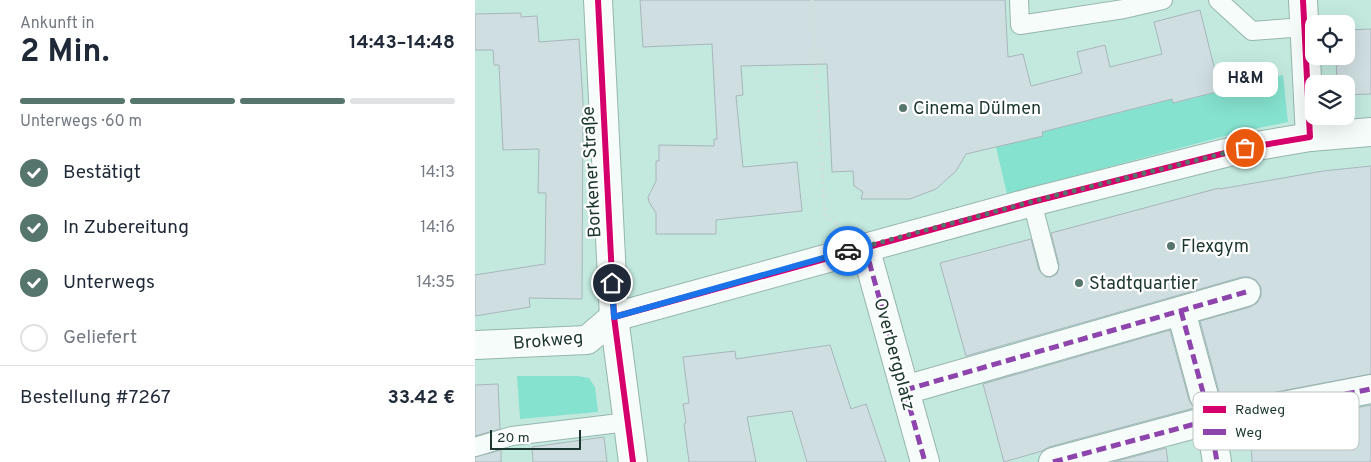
<!DOCTYPE html>
<html lang="de">
<head>
<meta charset="utf-8">
<style>
	:root { --surface:#fff; --page:#f2f2f3; --text:#1f2937; --muted:#747a83; --line:#e0e1e3; --accent:#56756d }
	body { margin:0; font-family:Overpass,sans-serif; background:var(--page); color:var(--text); height:100vh; display:flex; flex-direction:column; font-size:19px; white-space:nowrap }
	* { box-sizing:border-box; margin:0 }
	p { font-size:16px; color:var(--muted) }
	.icon { flex:none; width:28px; height:28px; fill:none; stroke:currentColor; stroke-width:2; stroke-linecap:round; stroke-linejoin:round }
	.map { position:relative; flex:1; overflow:hidden }
	.panel { display:flex; flex-direction:column; background:var(--surface); width:475px }
	.panel>* { flex:none }
	.buttons { position:absolute; left:830px; top:15px; display:grid; gap:10px }
	.buttons a { display:grid; place-items:center; width:50px; height:50px; border-radius:10px; background:var(--surface); box-shadow:0 5px 20px #0002; font-size:25px }
	.scale { position:absolute; left:15px; bottom:12px; width:91px; box-sizing:border-box; padding-left:5px; border:2px solid #1b3730; border-top:0; font-size:14px; line-height:18px; white-space:nowrap; color:#1b3730; -webkit-text-stroke:4px #fff; paint-order:stroke }
	.pin { position:absolute; display:grid; place-items:center; width:42px; height:42px; color:#fff; margin:-21px; border:2px solid #fff; border-radius:50%; box-shadow:0 1px 5px #0007 }
	.courier { position:absolute; display:grid; place-items:center; width:50px; height:50px; margin:-25px; border:4px solid #1a73e8; border-radius:50%; background:#fff; color:#222; box-shadow:0 1px 6px #0007 }
	.bubble { position:absolute; height:35px; border-radius:10px; background:var(--surface); box-shadow:0 5px 20px #0002; font-size:16px; font-weight:700; line-height:35px; text-align:center }
	.overview em { font-style:normal; font-weight:700 }
	.overview div { display:flex; flex-direction:column-reverse }
	.overview { display:flex; align-items:center; justify-content:space-between; height:85px; padding:0 20px }
	h1 { font-size:32px; font-weight:700; line-height:38px }
	.bar { display:grid; grid-template-columns:repeat(4,1fr); gap:8px 5px; align-content:center; height:60px; padding:0 20px }
	.bar i { height:6px; border-radius:4px; background:var(--line) }
	.bar .selected { background:var(--accent) }
	.bar p { grid-column:span 4 }
	.line { display:flex; align-items:center; gap:12px; padding:0 20px; border-top:1px solid var(--line) }
	.line div { flex:1 }
	ol { padding:0 20px; list-style:none }
	li { display:flex; align-items:center; gap:15px; height:55px }
	li p { margin-inline-start:auto }
	li .icon { padding:5px; border-radius:50%; background:var(--accent); color:#fff; stroke-width:4 }
	li:last-child { color:var(--muted) }
	li i { width:28px; height:28px; border:2px solid var(--line); border-radius:50% }
	main { display:flex; flex:1; min-height:0 }
	.map>svg:first-child { display:block }
</style>
</head>
<body>
<main>
<section class="panel">
<div class="overview"><div><h1>2 Min.</h1><p>Ankunft in</p></div><em>14:43–14:48</em></div>
<div class="bar"><i class="selected"></i><i class="selected"></i><i class="selected"></i><i></i><p>Unterwegs · 60 m</p></div>
<ol>
<li><svg class="icon" aria-label="check" viewBox="0 0 24 24"><path d="M5 12l5 5 9-10"/></svg>Bestätigt<p>14:13</p></li>
<li><svg class="icon" aria-label="check" viewBox="0 0 24 24"><path d="M5 12l5 5 9-10"/></svg>In Zubereitung<p>14:16</p></li>
<li><svg class="icon" aria-label="check" viewBox="0 0 24 24"><path d="M5 12l5 5 9-10"/></svg>Unterwegs<p>14:35</p></li>
<li><i></i>Geliefert</li>
</ol>
<div class="line" style="height:65px"><div>Bestellung #7267</div><b>33.42 €</b></div>
</section>
<div class="map">
<svg width="896" height="462" viewBox="0 0 896 462">
	<rect width="100%" height="100%" fill="#c3e9df"/>
	<!-- green -->
	<g fill="#85e2ce">
		<polygon points="808,75 813,122 769,131 532,194 521,147 567,132 697,99 699,103"/>
		<polygon points="42,376 103,376 114,378 120,387 123,412 45,419"/>
	</g>
	<!-- building -->
	<g fill="#cfdee1" stroke="#a8b6bb">
		<polygon points="165,0 530,0 533,57 548,54 556,86 607,73 602,52 630,45 635,67 687,54 679,22 725,10 745,91 698,103 697,99 567,132 568,136 491,154 481,171 461,189 435,199 386,199 388,192 379,186 378,171 357,172 352,64 266,66 268,95 261,96 268,167 322,162 327,211 241,220 241,234 181,234 181,213 174,202 173,197 181,181 181,161 184,161 184,145 239,146 239,139 242,139 237,44 168,47"/>
		<polygon points="46,13 46,17 62,16 64,42 104,39 108,102 107,299 54,298 55,307 0,316 0,275 70,264 71,193 63,193 64,149 28,150 24,65 19,65 18,50 0,50 0,14"/>
		<polygon points="896,29 896,94 871,95 871,84 862,84 861,56 871,56 871,30"/>
		<polygon points="896,166 896,374 743,403 744,392 725,321 775,307 782,303 786,296 786,287 781,280 774,277 767,277 491,356 465,263 556,239 564,270 571,277 576,277 582,274 584,265 576,233 744,188 745,189 848,171"/>
		<polygon points="695,330 714,400 719,408 574,447 567,451 529,462 508,384"/>
		<polygon points="355,345 376,409 391,404 411,462 332,462 317,411 272,417 281,462 214,462 209,424 211,423 208,404 214,403 208,357 260,351 261,359"/>
		<polygon points="23,384 25,429 0,436 0,385"/>
		<polygon points="896,405 896,462 777,462 775,428"/>
		<polygon points="129,437 132,462 58,462 57,447"/>
		<polygon points="691,448 693,462 638,462"/>
		<polygon points="26,450 26,462 0,462 0,457"/>
	</g>
	<g fill="none" stroke-linecap="round" stroke-linejoin="round">
		<defs>
			<g id="lane">
				<polyline points="544,0 545,25 649,9 688,0"/>
				<polyline points="743,0 777,31 829,27"/>
				<polyline points="557,202 574,267"/>
				<polyline points="0,447 37,436 153,422"/>
			</g>
			<g id="street">
				<polyline points="828,0 835,137"/>
				<polyline points="390,247 450,462"/>
				<polyline points="706,311 729,396"/>
				<polyline points="0,345 112,340 139,317 557,202 770,148 835,137 896,132"/>
				<polyline points="430,390 771,292"/>
				<polyline points="735,420 742,462"/>
				<polyline points="578,462 735,420 896,389"/>
			</g>
			<polyline id="secondary" points="123,0 139,317 158,462"/>
		</defs>
		<!-- lane casing -->
		<use href="#lane" stroke="#96b5ad" stroke-width="20"/>
		<!-- street casing -->
		<use href="#street" stroke="#96b5ad" stroke-width="30"/>
		<!-- secondary casing -->
		<use href="#secondary" stroke="#96b5ad" stroke-width="30"/>
		<!-- path -->
		<polyline stroke="#d1dedb" stroke-width="3" stroke-dasharray="2.5 4" stroke-linecap="butt" points="337,0 350,215 362,225"/>
		<!-- lane -->
		<use href="#lane" stroke="#f6fcfa" stroke-width="18"/>
		<!-- street -->
		<use href="#street" stroke="#f6fcfa" stroke-width="28"/>
		<!-- secondary -->
		<use href="#secondary" stroke="#f6fcfa" stroke-width="28"/>
		<!-- quiet -->
		<g stroke="#8e44ad" stroke-width="5" stroke-dasharray="10 5" stroke-linecap="butt">
			<polyline points="390,247 450,462"/>
			<polyline points="706,311 729,396"/>
			<polyline points="430,390 771,292"/>
			<polyline points="735,420 742,462"/>
			<polyline points="578,462 735,420 896,389"/>
		</g>
		<defs>
			<g id="cycleway">
				<polyline points="123,0 139,317 158,462"/>
				<polyline points="139,317 557,202 770,148 835,137 828,0"/>
			</g>
		</defs>
		<!-- cycleway casing -->
		<use href="#cycleway" stroke="#fff" stroke-width="9"/>
		<!-- cycleway -->
		<use href="#cycleway" stroke="#d6006c" stroke-width="6"/>
	</g>
	<g fill="none" stroke-linecap="round" stroke-linejoin="round">
		<!-- done -->
		<polyline stroke="#56756d" stroke-width="5" stroke-dasharray="0 9" points="373,251 574,197 770,148"/>
		<!-- route -->
		<polyline stroke="#1a73e8" stroke-width="6" points="137,283 139,317 373,251"/>
	</g>
	<!-- markers -->
	<g fill="#56756d" stroke="#fff" stroke-width="2">
		<circle cx="428" cy="108" r="5"/>
		<circle cx="696" cy="246" r="5"/>
		<circle cx="604" cy="283" r="5"/>
	</g>
	<g text-anchor="middle" stroke-width="4.5" stroke-linejoin="round" paint-order="stroke">
		<!-- poi labels -->
		<g font-size="18" fill="#1b3730" stroke="#fff" text-anchor="start">
			<text x="438" y="114">Cinema Dülmen</text>
			<text x="706" y="252">Flexgym</text>
			<text x="614" y="289">Stadtquartier</text>
		</g>
		<!-- street labels -->
		<g font-size="18" fill="#1b3730" stroke="#fff">
			<text transform="translate(116 172) rotate(-93)" y="6">Borkener Straße</text>
			<text transform="translate(73 340) rotate(-5)" y="6">Brokweg</text>
			<text transform="translate(420 354) rotate(75)" y="6">Overbergplatz</text>
		</g>
	</g>
	<!-- legend -->
	<rect x="718" y="392" width="166" height="58" rx="8" fill="#fff" stroke="#bbc3c1" stroke-width="1"/>
	<rect x="728" y="406" width="23" height="7" fill="#d6006c"/>
	<rect x="728" y="429" width="23" height="6" fill="#8e44ad"/>
	<g font-size="14" fill="#1b3730">
		<text x="760" y="414">Radweg</text>
		<text x="760" y="437">Weg</text>
	</g>
</svg>
<div class="buttons">
<a><svg class="icon" aria-label="locate" viewBox="0 0 24 24"><circle cx="12" cy="12" r="6"/><path d="M12 2v4M12 18v4M2 12h4M18 12h4"/></svg></a>
<a><svg class="icon" aria-label="layers" viewBox="0 0 24 24"><path d="M12 4l9 5-9 5-9-5zM3 14l9 5 9-5"/></svg></a>
</div>
<div class="scale">20 m</div>
<div class="pin" style="left:770px;top:148px;background:#ea580c"><svg class="icon" aria-label="bag" viewBox="0 0 24 24"><path d="M5 8h14l-1 12H6zM9 8a3 3 0 0 1 6 0"/></svg></div>
<div class="pin" style="left:137px;top:283px;background:#1f2937"><svg class="icon" aria-label="home" viewBox="0 0 24 24"><path d="M3 11l9-7 9 7M6 9v11h12V9"/></svg></div>
<div class="courier" style="left:373px;top:251px"><svg class="icon" aria-label="car" viewBox="0 0 24 24"><path d="M5 17H2v-5l4-1 3-4h7l3 4 3 1v5h-3M9 17h6M6 11h13"/><circle cx="7" cy="17" r="2"/><circle cx="17" cy="17" r="2"/></svg></div>
<div class="bubble" style="left:738px;top:62px;width:65px">H&amp;M</div>
</div>
</main>
</body>
</html>
